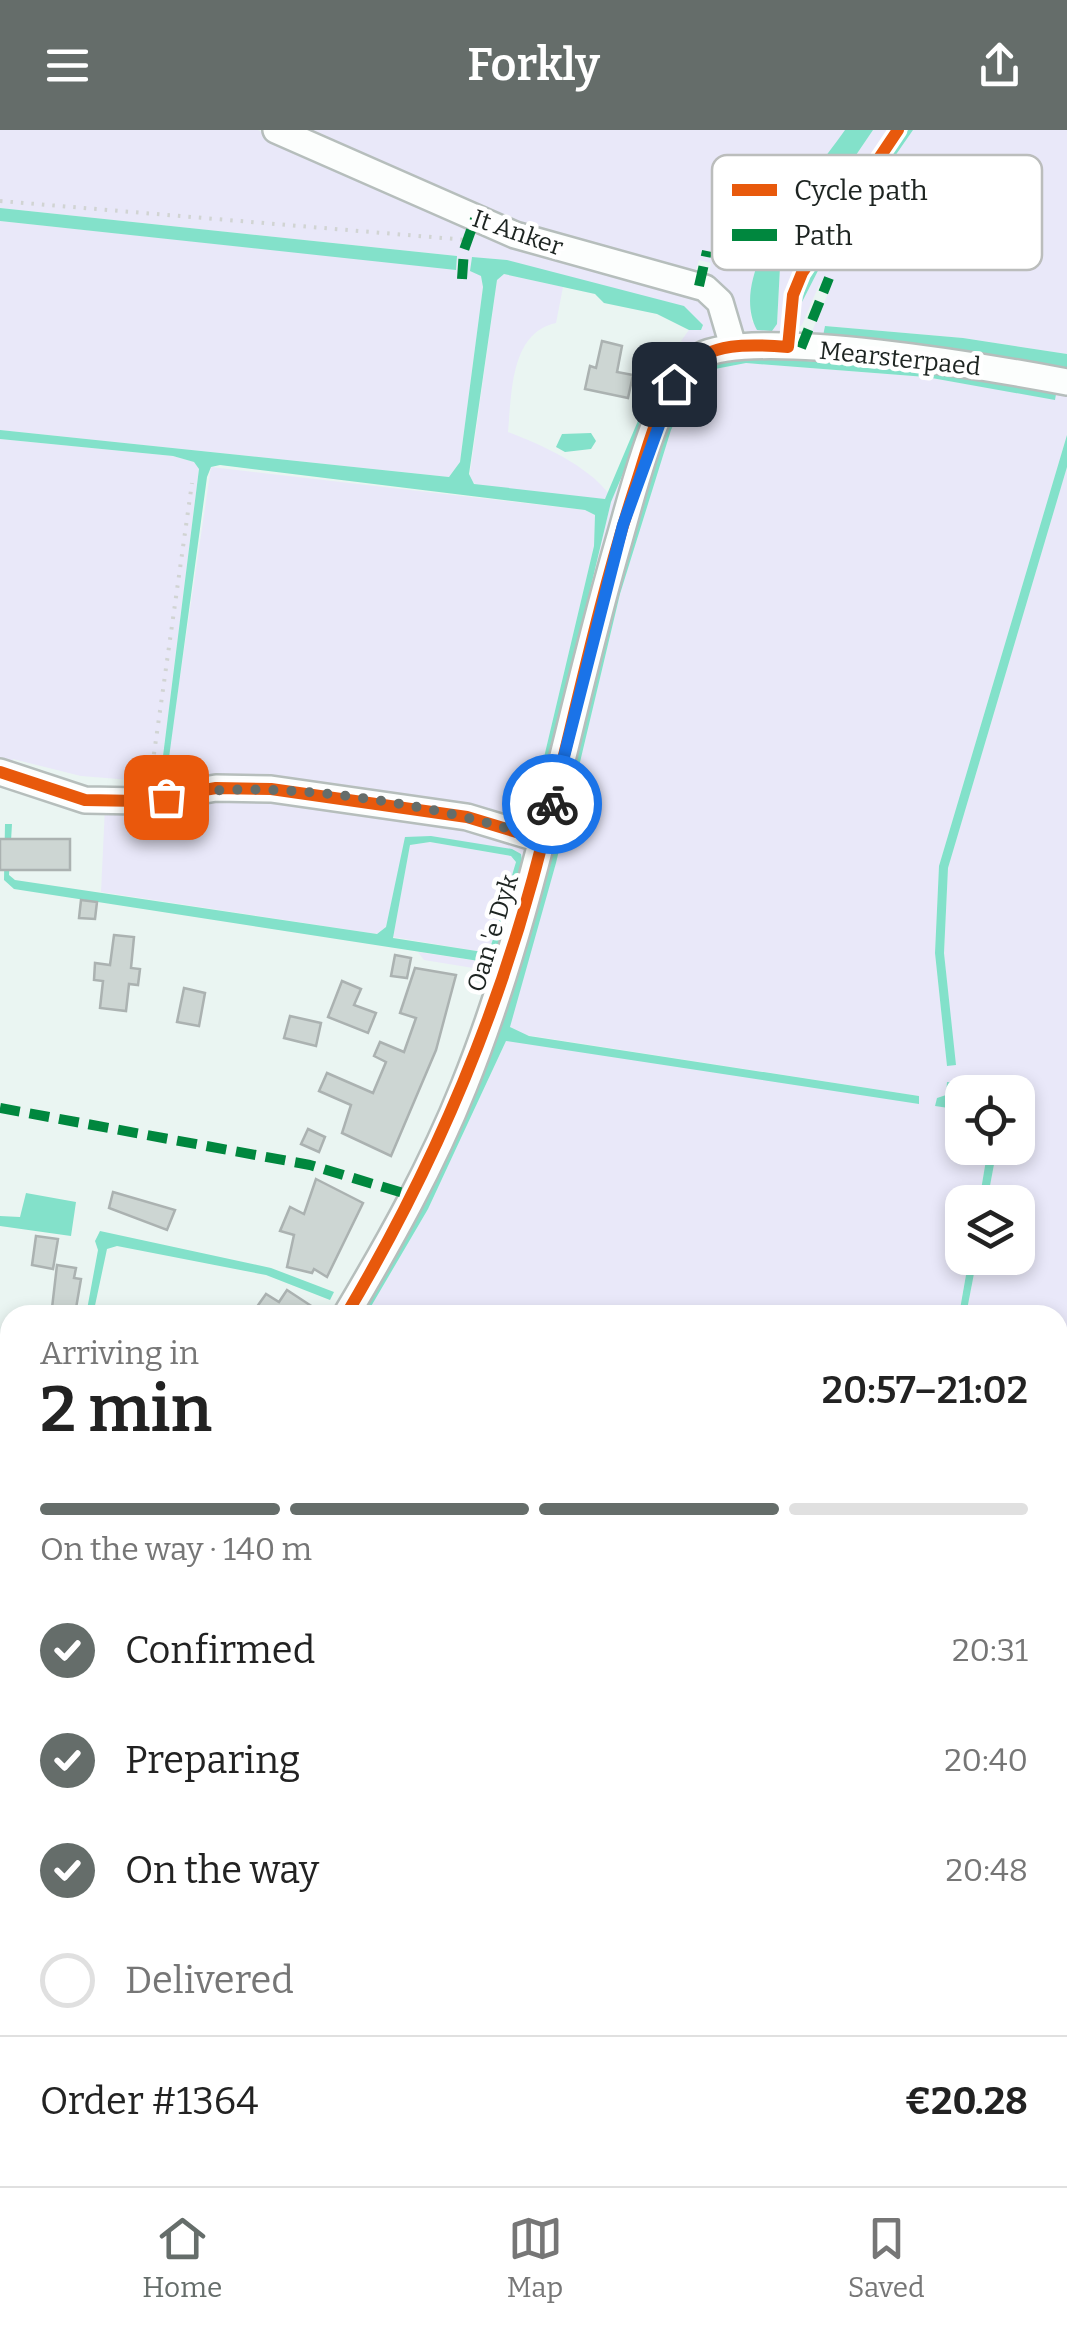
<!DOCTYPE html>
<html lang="en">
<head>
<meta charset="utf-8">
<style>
	:root { --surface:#fff; --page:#f6f6f6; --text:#222; --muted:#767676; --line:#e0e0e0; --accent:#656d6a }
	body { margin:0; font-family:Bitter,serif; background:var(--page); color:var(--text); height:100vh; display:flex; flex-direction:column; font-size:38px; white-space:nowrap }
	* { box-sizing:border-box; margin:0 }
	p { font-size:32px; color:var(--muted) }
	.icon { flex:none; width:55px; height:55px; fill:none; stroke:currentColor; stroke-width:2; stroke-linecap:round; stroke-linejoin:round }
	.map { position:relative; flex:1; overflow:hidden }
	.side { position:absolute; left:0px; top:1175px; width:1068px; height:882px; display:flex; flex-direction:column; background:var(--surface); border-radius:30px 30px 0 0; box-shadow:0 5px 15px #0003 }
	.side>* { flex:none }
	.controls { position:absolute; left:945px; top:945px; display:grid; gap:20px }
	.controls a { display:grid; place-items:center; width:90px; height:90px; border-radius:20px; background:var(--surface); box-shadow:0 5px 15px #0003; font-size:50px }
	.pin { position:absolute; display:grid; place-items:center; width:85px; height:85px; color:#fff; margin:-42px; border-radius:20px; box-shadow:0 5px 15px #0006 }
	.courier { position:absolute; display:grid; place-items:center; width:100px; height:100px; margin:-50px; border:8px solid #1a73e8; border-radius:50%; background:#fff; color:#222; box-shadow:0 2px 12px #0007 }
	.summary em { font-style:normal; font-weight:600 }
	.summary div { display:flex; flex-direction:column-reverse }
	.summary { display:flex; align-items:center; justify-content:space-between; height:170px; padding:0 40px }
	h1 { font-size:65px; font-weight:600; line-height:75px }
	.bar { display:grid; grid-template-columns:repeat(4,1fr); gap:15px 10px; align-content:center; height:120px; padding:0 40px }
	.bar i { height:12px; border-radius:8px; background:var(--line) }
	.bar .active { background:var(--accent) }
	.bar p { grid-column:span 4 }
	.line { display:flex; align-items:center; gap:25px; padding:0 40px; border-top:2px solid var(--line) }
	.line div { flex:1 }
	ol { padding:0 40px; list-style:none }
	li { display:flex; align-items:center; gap:30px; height:110px }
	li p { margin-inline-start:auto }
	li .icon { padding:10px; border-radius:50%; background:var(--accent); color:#fff; stroke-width:4 }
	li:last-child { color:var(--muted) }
	li i { width:55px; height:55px; border:5px solid var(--line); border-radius:50% }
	header { display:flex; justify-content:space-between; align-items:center; height:130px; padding:0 40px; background:var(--accent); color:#fff; font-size:45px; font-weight:600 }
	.tabs { display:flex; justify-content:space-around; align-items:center; height:140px; border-top:2px solid var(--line); background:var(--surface); font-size:28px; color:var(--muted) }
	.tabs a { display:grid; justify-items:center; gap:5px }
	.tabs .active { color:var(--accent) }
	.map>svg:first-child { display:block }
</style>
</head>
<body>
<header><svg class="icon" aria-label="menu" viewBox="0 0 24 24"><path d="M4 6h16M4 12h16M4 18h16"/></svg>Forkly<svg class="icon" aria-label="share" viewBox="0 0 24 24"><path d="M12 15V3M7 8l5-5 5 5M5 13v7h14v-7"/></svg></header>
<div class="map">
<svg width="1067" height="2056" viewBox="0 0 1067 2056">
	<rect width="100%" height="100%" fill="#eaf5f2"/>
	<!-- green -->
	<g fill="#e9e8f9">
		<polygon points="0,0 258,0 480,100 707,171 718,205 692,217 681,211 689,200 701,200 703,195 507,130 472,127 471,141 481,146 483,157 460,332 449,347 0,300 0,91 456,139 457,126 0,78"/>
		<path d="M 294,0 L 846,0 C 808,53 739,122 752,192 L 777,194 L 780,137 L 873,0 L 895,0 L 801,138 L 790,164 L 786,206 C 735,211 733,189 708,150 L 711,133 L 699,130 L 694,146 L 552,108 Z"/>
		<polygon points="902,0 908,0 806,153 803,170 825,127 913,0 1067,0 1067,224 963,208 826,196 822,210 810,206 829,161 819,155 802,195 793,200 796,165 806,142"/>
		<path d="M 504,144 L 563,157 L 556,193 C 510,203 512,263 508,302 C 542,315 587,335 609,364 L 605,369 L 480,357 L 469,350 L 497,150 Z"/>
		<polygon points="676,219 682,229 538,693 468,682 152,663 151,639 150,664 144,665 143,651 81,646 13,629 9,640 0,635 0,309 173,326 194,332 199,339 162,633 167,635 211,337 585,380 595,385 594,416 532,678 538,679 611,372"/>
		<polygon points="762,220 953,238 1067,257 1067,305 939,736 935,823 947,935 955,935 944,823 948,738 1067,337 1067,1289 1058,1291 1058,1185 966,1185 977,1128 1018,1128 1018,1072 987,1072 997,1018 1018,1018 1018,962 962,962 962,969 957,953 947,953 946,965 937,968 936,976 962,980 962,1018 988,1018 979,1072 962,1072 962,1128 969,1128 959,1185 366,1185 428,1079 506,911 518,909 919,973 919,966 520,904 510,897 511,884 556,733 620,464 671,300 692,257 715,239 746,233 926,247 1055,269 1055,263 927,241 746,226 727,228 698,241 687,254 666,299 615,463 550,733 499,903 449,1025 362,1185 353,1185 452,999 495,894 538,754 628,397 670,275 699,234 721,224"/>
		<path d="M 217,663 C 270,669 510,684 529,726 L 498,842 L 424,830 L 418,822 L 492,833 L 508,786 L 502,783 L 491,815 L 483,822 L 393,807 L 410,715 L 430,712 L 511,726 L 516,732 L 505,772 L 521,724 L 406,707 L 386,797 L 377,804 L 101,762 L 105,677 Z"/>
		<polygon points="0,1256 10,1257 10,1321 0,1320"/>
		<polygon points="1067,1328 1067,2056 933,2056 920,2048 1058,2048 1058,1330"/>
		<polygon points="76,2048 551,2048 550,2056 76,2056"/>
		<polygon points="567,2048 905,2048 918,2056 566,2056"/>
	</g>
	<!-- water -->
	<g fill="#83e1ca">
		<path d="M 845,0 L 873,0 L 780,137 L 777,194 L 772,201 L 757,200 C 725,140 812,48 845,0 Z"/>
		<polygon points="908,0 913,0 825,127 802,172 806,153"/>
		<polygon points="0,78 457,126 456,140 0,91"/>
		<polygon points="472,127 507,130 684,176 703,195 701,200 689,200 657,184 604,173 595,164 504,144 497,150 469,344 474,354 605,369 659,241 665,244 611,372 538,679 532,678 594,416 595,385 585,380 220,335 211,337 207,347 168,635 162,634 199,339 194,332 173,326 0,309 0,300 449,347 460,332 483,157 481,146 470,141"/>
		<polygon points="825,196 963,208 1067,224 1067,243 822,211"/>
		<polygon points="746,226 927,241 1056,264 1055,270 926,247 746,233 715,239 692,257 671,300 620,464 556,733 510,897 529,906 919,966 919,974 506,911 428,1079 366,1185 362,1185 449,1025 499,903 550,733 615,463 666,299 698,241 712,233"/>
		<polygon points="591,303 596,311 591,319 565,322 556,317 562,304"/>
		<polygon points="1067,305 1067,337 948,738 944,823 956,935 947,936 935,823 939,736"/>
		<polygon points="5,694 12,694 9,745 15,750 377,804 386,797 405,707 431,706 512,719 521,724 523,736 511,774 504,772 516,732 511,726 430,712 410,715 393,808 483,822 491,815 502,783 508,785 492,833 14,759 4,750"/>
		<polygon points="947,952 958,953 962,980 935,976 937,968 946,965"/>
		<polygon points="988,1018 997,1018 987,1072 979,1072"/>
		<polygon points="26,1063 76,1072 71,1106 0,1096 0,1086 20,1087"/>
		<polygon points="100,1101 271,1138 334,1162 330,1170 266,1145 117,1116 107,1119 93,1185 86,1185 98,1120 95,1111"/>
		<polygon points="969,1128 977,1128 966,1185 959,1185"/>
	</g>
	<!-- building -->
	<g fill="#cdd6d3" stroke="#abb2b1" stroke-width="2.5">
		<polygon points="602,211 622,216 617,242 633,245 628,268 585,259 590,236 596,238"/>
		<rect x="0" y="709" width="70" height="31"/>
		<polygon points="81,770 97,772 95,789 79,788"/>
		<polygon points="114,805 134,807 131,838 140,839 138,855 129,854 126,881 100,878 103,851 94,850 95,833 110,835"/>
		<polygon points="395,825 411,828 407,848 391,846"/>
		<polygon points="415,838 456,845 436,920 391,1026 342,1003 351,975 319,961 327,943 373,963 386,932 374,926 380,912 404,922 416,888 400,883"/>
		<polygon points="342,851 361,859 354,875 376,883 368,903 328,887"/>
		<polygon points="184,858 205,863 199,896 177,892"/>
		<polygon points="290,886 321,893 316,916 284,908"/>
		<polygon points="308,999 325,1007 319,1022 301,1014"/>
		<polygon points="316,1049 363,1073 327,1147 314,1139 312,1143 287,1137 294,1105 280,1101 290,1077 304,1084"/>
		<polygon points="113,1062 175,1080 167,1100 109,1078"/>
		<polygon points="36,1106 58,1109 53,1139 32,1135"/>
		<polygon points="57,1135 76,1138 74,1148 81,1149 75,1184 58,1185 58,1179 52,1178"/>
		<polygon points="287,1160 325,1185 251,1185 266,1164 279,1172"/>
	</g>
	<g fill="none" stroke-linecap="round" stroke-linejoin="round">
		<defs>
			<g id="minor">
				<polyline points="276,0 515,105 705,158 720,172 733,216"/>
				<polyline points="0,642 85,670 140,671 216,658 271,659 467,687 543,710"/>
				<path d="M 346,1185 C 390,1111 432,1036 464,956 C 535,780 566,592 619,410 C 632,366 659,249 700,226 C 755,196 998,239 1067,252"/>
				<polyline points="1058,1311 1067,1309"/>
				<polyline points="0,1717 10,1702"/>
				<polyline points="0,1742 10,1746"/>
			</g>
		</defs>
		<!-- minor casing -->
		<use href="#minor" stroke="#b6bebc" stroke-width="30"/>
		<!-- path -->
		<g stroke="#d1d4d3" stroke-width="4" stroke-dasharray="2.5 8" stroke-linecap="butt">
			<polyline points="0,71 467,110"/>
			<polyline points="151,645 192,353"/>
			<polyline points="878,2048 891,2056"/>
			<polyline points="577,2056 578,2048"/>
		</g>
		<!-- minor -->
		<use href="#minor" stroke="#fcfefd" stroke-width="25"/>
		<!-- quiet -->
		<g stroke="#00873e" stroke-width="10" stroke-dasharray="20 10" stroke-linecap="butt">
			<polyline points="462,149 464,120 475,89"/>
			<polyline points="699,156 707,121"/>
			<polyline points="801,218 829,148"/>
			<polyline points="0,978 310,1035 413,1066"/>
			<polyline points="0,1250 10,1252"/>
		</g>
		<defs>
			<g id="cycleway">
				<polyline points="0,642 85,670 140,671 216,658 271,659 467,687 543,710"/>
				<path d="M 346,1185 C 428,1047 491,903 533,748 C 568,619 593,488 634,360 C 647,322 657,274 683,242 C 708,211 752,214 788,217 L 793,165 L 802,143 L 898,0"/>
			</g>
		</defs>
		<!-- cycleway casing -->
		<use href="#cycleway" stroke="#fff" stroke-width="19"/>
		<!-- cycleway -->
		<use href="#cycleway" stroke="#e8590c" stroke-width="12"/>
	</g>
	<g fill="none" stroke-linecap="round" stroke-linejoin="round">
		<!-- done -->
		<path stroke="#656d6a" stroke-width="10" stroke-dasharray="0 18" d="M 166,667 C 265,645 447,675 543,710 L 552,674"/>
		<!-- route -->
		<polyline stroke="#1a73e8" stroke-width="12" points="552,674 623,395 674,254"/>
	</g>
	<g text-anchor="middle" stroke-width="9" stroke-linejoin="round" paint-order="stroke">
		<!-- street labels -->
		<g font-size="25" fill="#1d2421" stroke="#fff">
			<text transform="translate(518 102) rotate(19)" y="9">It Anker</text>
			<text transform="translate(900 228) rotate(6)" y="9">Mearsterpaed</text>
			<text transform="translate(492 803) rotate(-73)" y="9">Oan 'e Dyk</text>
		</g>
	</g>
	<!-- legend -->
	<rect x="712" y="25" width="330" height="115" rx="15" fill="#fff" stroke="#bbbdbc" stroke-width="2.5"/>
	<rect x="732" y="54" width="45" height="12" fill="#e8590c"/>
	<rect x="732" y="99" width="45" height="12" fill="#00873e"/>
	<g font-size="28" fill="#1d2421">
		<text x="794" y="70">Cycle path</text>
		<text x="794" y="115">Path</text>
	</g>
</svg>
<div class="controls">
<a><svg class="icon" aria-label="locate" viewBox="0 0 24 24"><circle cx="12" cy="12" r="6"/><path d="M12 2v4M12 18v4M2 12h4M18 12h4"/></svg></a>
<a><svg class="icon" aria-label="layers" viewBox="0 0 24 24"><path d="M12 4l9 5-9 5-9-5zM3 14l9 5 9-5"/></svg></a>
</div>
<div class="pin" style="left:166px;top:667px;background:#ea580c"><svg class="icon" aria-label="bag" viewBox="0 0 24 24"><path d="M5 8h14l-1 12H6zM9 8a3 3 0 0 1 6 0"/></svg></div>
<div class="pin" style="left:674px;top:254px;background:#1f2937"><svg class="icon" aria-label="home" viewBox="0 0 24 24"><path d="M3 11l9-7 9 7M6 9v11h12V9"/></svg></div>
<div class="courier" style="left:552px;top:674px"><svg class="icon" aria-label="bike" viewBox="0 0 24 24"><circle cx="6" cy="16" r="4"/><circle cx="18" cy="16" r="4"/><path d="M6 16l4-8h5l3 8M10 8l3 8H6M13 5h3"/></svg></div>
<section class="side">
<div class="summary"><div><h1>2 min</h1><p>Arriving in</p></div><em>20:57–21:02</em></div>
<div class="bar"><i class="active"></i><i class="active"></i><i class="active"></i><i></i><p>On the way · 140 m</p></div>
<ol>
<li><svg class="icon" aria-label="check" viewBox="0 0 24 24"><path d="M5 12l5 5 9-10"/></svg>Confirmed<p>20:31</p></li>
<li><svg class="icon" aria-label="check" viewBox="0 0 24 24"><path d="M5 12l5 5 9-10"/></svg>Preparing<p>20:40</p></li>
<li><svg class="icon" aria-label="check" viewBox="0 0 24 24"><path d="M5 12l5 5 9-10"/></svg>On the way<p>20:48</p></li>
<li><i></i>Delivered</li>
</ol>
<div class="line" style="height:130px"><div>Order #1364</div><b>€20.28</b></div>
</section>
</div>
<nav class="tabs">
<a class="active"><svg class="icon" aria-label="home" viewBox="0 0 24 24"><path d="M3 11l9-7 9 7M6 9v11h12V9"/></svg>Home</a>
<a><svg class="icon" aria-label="map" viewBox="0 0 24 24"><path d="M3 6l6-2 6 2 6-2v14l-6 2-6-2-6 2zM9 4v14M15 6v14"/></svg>Map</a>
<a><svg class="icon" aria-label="saved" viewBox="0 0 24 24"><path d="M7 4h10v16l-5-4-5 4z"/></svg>Saved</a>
</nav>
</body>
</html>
